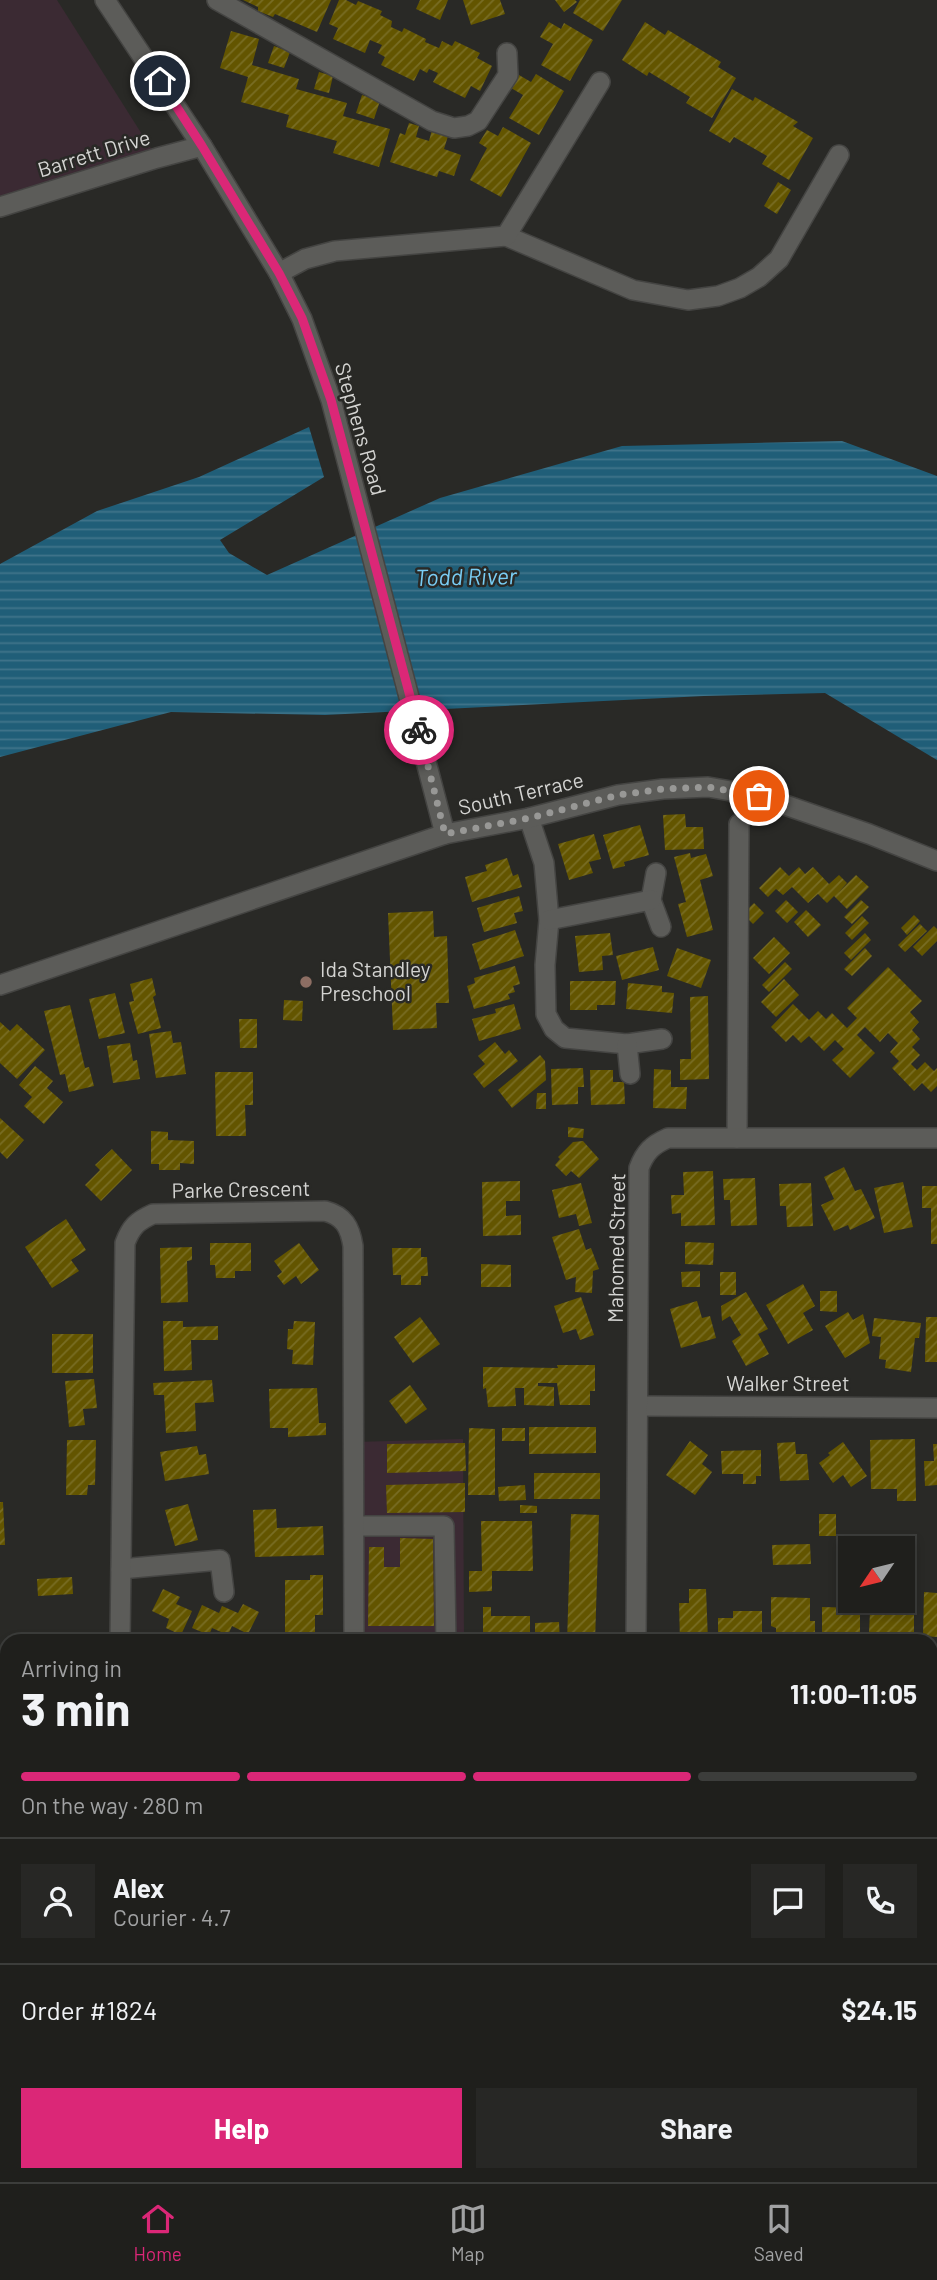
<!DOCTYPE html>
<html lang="en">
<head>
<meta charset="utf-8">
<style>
	:root { --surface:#1f1f1c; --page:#272725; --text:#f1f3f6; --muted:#a1a2a3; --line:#3c3d3b; --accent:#db2777 }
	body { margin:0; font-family:Barlow,sans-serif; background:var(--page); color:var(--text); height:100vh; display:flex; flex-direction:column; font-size:26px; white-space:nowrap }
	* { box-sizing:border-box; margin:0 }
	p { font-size:23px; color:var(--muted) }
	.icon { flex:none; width:38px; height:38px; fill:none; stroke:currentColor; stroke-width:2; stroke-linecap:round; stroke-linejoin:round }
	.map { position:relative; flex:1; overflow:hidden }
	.details { position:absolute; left:0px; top:1634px; width:938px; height:548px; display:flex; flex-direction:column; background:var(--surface); border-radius:21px 21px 0 0; box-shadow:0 4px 10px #0003,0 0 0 2px var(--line) }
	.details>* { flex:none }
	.needle { width:46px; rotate:235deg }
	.controls { position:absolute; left:838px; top:1536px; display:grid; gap:14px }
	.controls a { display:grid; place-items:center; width:77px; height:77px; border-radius:0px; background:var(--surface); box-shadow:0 4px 10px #0003,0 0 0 2px var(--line); font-size:35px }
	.pin { position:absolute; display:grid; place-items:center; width:60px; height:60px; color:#fff; margin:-30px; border:4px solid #fff; border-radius:50%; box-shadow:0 2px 7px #0007 }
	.courier { position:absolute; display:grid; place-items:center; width:70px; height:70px; margin:-35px; border:5px solid #db2777; border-radius:50%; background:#fff; color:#222; box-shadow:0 2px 9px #0007 }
	.head em { font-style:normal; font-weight:700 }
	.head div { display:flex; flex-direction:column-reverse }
	.head { display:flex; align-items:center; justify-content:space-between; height:119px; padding:0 21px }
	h1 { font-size:46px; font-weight:700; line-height:52px }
	.bar { display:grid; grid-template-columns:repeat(4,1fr); gap:10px 7px; align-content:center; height:84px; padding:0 21px }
	.bar i { height:9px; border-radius:5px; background:var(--line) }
	.bar .on { background:var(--accent) }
	.bar p { grid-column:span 4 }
	.line { display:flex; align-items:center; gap:18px; padding:0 21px; border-top:2px solid var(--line) }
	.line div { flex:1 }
	.round { display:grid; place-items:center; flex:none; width:74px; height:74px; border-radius:0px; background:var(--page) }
	.button { display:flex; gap:14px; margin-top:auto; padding:14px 21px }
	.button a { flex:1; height:80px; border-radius:0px; background:var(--accent); color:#fff; font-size:28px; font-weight:700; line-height:80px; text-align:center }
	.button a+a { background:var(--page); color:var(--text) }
	.tabs { display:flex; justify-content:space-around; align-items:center; height:98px; border-top:2px solid var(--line); background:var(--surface); font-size:19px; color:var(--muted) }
	.tabs a { display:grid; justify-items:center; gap:4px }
	.tabs .on { color:var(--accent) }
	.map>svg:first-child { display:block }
</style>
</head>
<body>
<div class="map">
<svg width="937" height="2182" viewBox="0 0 937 2182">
	<defs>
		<pattern id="water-rules" width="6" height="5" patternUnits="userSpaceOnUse" patternTransform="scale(1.75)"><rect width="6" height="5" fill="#205e78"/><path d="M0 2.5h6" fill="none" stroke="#40748a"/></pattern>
		<pattern id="building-hatch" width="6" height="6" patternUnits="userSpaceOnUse" patternTransform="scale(1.75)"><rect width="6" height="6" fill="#635500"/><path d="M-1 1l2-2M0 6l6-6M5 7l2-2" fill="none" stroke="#786d24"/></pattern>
	</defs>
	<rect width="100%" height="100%" fill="#292926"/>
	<!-- commercial -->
	<g fill="#3b2a33">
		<polygon points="0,0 57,0 157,158 0,207"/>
		<polygon points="463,1439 464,1641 354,1641 354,1442"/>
	</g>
	<!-- water -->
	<polygon fill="url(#water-rules)" points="309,427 324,477 220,540 229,553 267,575 440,498 622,446 842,441 937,476 937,760 825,693 704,696 325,715 171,712 0,757 0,564 97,511 199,477"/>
	<!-- building -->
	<g fill="url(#building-hatch)">
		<polygon points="243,0 331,0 317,32 275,14 273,17 258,11 258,7"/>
		<polygon points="339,0 346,0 356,5 358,1 382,11 380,15 392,21 391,27 402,32 404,28 426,39 425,42 439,48 442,41 452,46 455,41 480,53 477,58 492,66 480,91 471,86 465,98 433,82 438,73 429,69 427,73 420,69 414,81 381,65 385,57 378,53 382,45 370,40 365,53 333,39 338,28 329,24"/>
		<polygon points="420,0 448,0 440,20 416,9"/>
		<polygon points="463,0 500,0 505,14 471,25"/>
		<polygon points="555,0 575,0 577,2 564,12"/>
		<polygon points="580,0 622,0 603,31 573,13"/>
		<polygon points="549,22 561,29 564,23 593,40 570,81 541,65 553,44 540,37"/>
		<polygon points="645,22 665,35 668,30 721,62 718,67 736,78 712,118 686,103 690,97 649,72 647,76 622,60"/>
		<polygon points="231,31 259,39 252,65 299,79 296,89 347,103 343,116 390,129 379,167 333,153 337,141 286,127 289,115 241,102 248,77 220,68"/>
		<polygon points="274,46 290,52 284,68 268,63"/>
		<polygon points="319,72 333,76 329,93 314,89"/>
		<polygon points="536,74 564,91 539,135 509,118 523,95 511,88 519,75 531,82"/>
		<polygon points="732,89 753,101 755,97 798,122 793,126 813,138 789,180 762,164 767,156 734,137 730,143 709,131"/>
		<polygon points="362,95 380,101 374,119 356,113"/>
		<polygon points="409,123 419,126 416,137 429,141 432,130 448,136 444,149 461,155 454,176 439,171 437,177 390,162 400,133 405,135"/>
		<polygon points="503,127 531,143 501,197 470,180 487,148 479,143 487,130 498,136"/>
		<polygon points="778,182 791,190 777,214 764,206"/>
		<polygon points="685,814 686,827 703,827 704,849 665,850 663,815"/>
		<polygon points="640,825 649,855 624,862 625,866 613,869 603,835"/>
		<polygon points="594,834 601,859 589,862 593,873 569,880 558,844"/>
		<polygon points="690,853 691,858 706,854 713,876 700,880 713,930 687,937 678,904 686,902 674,857"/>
		<polygon points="507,858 513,876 518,874 522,887 472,902 465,877 487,871 485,865"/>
		<polygon points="780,867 789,876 799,867 805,874 813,867 829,884 839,875 847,883 838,893 856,875 869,887 847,909 834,896 827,903 818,894 808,903 792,887 783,895 776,889 768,897 759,888"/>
		<polygon points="519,896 523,911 514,913 517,923 484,932 477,908"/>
		<polygon points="786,900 798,912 787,923 775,911"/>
		<polygon points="861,900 869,907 852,924 844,917"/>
		<polygon points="754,903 764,913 753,924 743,914"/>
		<polygon points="806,910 821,925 808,937 794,922"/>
		<polygon points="433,911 434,937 447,936 449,1003 436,1003 437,1028 393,1030 388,913"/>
		<polygon points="914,915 920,921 907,935 901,928"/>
		<polygon points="862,916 869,923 852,940 845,933"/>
		<polygon points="920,924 927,931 905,952 898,945"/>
		<polygon points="934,926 937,929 937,941 922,956 913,947"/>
		<polygon points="515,930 524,956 480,970 472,944"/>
		<polygon points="610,933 613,955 602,956 603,970 579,972 575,936"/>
		<polygon points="865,933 871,940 851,960 844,953"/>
		<polygon points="774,937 790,953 769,974 753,958"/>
		<polygon points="653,947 659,970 622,980 616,956"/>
		<polygon points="677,948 711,960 701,988 667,976"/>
		<polygon points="865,948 872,956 852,976 844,969"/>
		<polygon points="785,962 792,969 769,992 762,985"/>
		<polygon points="515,966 520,984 513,986 515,992 508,994 510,999 474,1009 467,986 475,983 474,978"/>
		<polygon points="888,967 922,1001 910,1012 919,1022 912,1030 920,1039 912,1047 920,1055 911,1064 917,1070 925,1062 934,1071 937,1068 937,1086 931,1092 922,1083 914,1091 892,1068 899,1061 890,1052 898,1043 888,1033 880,1042 865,1027 857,1035 875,1053 850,1078 832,1060 844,1049 835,1040 824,1051 809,1036 801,1043 793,1035 786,1042 771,1027 793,1004 809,1020 818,1011 826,1019 832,1013 847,1028 857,1018 847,1008"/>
		<polygon points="152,978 156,995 153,997 161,1028 138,1034 129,1002 134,1001 130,984"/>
		<polygon points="784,979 799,995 776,1017 761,1002"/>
		<polygon points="570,981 616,981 615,1005 597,1005 597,1010 570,1010"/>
		<polygon points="628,983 662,986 662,992 674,993 672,1013 626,1009"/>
		<polygon points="115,993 125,1033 99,1039 89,999"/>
		<polygon points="708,996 709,1079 680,1080 680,1059 691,1059 690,997"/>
		<polygon points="284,1000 303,1001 302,1021 283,1020"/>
		<polygon points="514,1004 521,1029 479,1041 472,1019 496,1013 495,1009"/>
		<polygon points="70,1005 85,1068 89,1067 94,1086 69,1092 65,1074 60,1075 44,1011"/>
		<polygon points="239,1019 257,1019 257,1048 240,1048"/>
		<polygon points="0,1022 10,1031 17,1024 45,1050 17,1079 0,1063"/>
		<polygon points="171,1031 173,1043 181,1042 186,1074 156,1078 149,1034"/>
		<polygon points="495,1042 505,1054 509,1050 518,1061 484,1088 473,1074 485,1064 478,1056"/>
		<polygon points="130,1043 133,1061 137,1060 140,1079 113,1083 107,1046"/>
		<polygon points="540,1055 545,1061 546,1080 512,1108 498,1090"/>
		<polygon points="35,1066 53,1081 47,1088 63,1102 44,1124 24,1106 32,1097 19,1085"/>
		<polygon points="583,1068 584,1087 578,1087 578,1104 552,1105 551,1069"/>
		<polygon points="654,1069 671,1070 671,1087 687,1087 686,1109 653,1108"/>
		<polygon points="590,1070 613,1070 613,1082 624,1082 625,1104 591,1105"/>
		<polygon points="215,1072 253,1072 253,1105 245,1105 246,1136 216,1136"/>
		<polygon points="537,1093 546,1093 546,1109 536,1109"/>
		<polygon points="0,1118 24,1140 7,1159 0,1152"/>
		<polygon points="568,1127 584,1129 583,1138 568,1137"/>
		<polygon points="151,1131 168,1132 168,1140 194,1141 194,1164 180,1163 180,1170 159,1170 159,1164 151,1164"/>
		<polygon points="583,1141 599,1159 579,1178 571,1171 566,1176 555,1165 560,1159 558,1157 573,1142"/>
		<polygon points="112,1149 132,1170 101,1201 85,1185 100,1170 95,1165"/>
		<polygon points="844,1167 855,1191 861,1189 875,1218 850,1230 848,1225 834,1231 821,1205 834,1199 824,1177"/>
		<polygon points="713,1171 715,1225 681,1226 681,1213 672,1214 671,1195 684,1195 683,1172"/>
		<polygon points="755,1178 757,1225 731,1226 730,1200 724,1200 723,1179"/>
		<polygon points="520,1181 520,1201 506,1201 506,1216 521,1215 521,1235 483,1236 482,1182"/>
		<polygon points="903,1182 913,1227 884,1233 874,1188"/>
		<polygon points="581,1183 592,1223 579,1226 576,1214 559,1218 552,1190"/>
		<polygon points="811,1183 813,1226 787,1227 786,1206 780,1206 779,1184"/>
		<polygon points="922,1186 937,1186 937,1244 931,1244 931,1208 922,1208"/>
		<polygon points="66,1219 86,1250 71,1260 79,1271 52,1288 25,1247"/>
		<polygon points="579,1229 586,1250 591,1248 599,1269 593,1271 592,1293 575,1292 576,1277 566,1280 552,1237"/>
		<polygon points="685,1242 714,1243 713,1265 685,1264"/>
		<polygon points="210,1243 251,1243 251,1271 235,1271 235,1278 216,1278 215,1265 210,1265"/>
		<polygon points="299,1243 319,1270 301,1284 296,1276 284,1285 277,1276 282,1272 274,1261"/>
		<polygon points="192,1247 192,1260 187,1261 188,1302 161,1303 160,1248"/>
		<polygon points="392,1248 421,1248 421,1257 427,1257 428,1276 421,1276 421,1285 401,1285 401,1275 393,1275"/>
		<polygon points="481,1264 511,1265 511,1287 481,1287"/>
		<polygon points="700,1271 700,1287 682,1287 681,1272"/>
		<rect x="720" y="1272" width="16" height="23"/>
		<polygon points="803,1284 815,1306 803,1313 813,1330 788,1344 766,1305"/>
		<polygon points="820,1291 837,1291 837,1312 820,1311"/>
		<polygon points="746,1292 768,1329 758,1334 769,1354 746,1366 732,1341 741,1335 730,1316 722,1321 721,1306"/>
		<polygon points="581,1297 594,1335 580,1340 576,1329 563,1333 554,1306"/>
		<polygon points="697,1301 702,1318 710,1316 716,1338 681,1348 670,1309"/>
		<polygon points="848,1312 853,1320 863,1314 870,1343 845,1358 825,1326"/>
		<polygon points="420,1317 440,1344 413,1363 394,1337"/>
		<polygon points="926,1317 937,1317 937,1362 925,1362"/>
		<polygon points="874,1318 921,1323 919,1338 915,1338 911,1372 885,1368 886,1360 879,1359 881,1337 872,1336"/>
		<polygon points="163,1321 183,1321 183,1327 218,1326 218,1340 191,1340 192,1370 164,1371"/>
		<polygon points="294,1321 315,1322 313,1365 292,1364 293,1350 287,1349 288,1329 293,1329"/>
		<rect x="52" y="1334" width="41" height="39"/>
		<polygon points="557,1365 595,1365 595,1391 590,1391 590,1405 560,1405 557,1383 538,1383 538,1386 554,1387 554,1406 524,1405 524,1388 515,1388 516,1406 488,1407 486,1388 483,1389 483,1367 558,1368"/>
		<polygon points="94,1379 97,1408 83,1409 85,1425 69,1427 65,1381"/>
		<polygon points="212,1380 214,1402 195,1403 196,1431 166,1433 164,1395 154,1395 153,1383"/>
		<polygon points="410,1385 427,1409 406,1424 389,1401"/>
		<polygon points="317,1388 319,1423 326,1423 326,1435 288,1437 288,1428 270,1428 269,1389"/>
		<polygon points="529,1427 596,1427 596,1453 529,1454"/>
		<polygon points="469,1428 495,1429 495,1495 468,1495"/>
		<rect x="502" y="1428" width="23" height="13"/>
		<polygon points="915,1439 916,1501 897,1501 897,1489 871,1489 870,1440"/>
		<polygon points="67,1440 96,1440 95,1485 88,1485 87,1495 66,1495"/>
		<polygon points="690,1441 708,1455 702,1464 712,1472 695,1495 666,1475"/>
		<polygon points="795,1442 796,1454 807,1454 809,1480 780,1481 777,1443"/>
		<polygon points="843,1442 867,1476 851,1487 843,1475 833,1483 819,1463 830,1455 828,1453"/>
		<polygon points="465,1443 466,1471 387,1473 387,1444"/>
		<polygon points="933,1444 937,1444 937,1485 925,1486 924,1461 934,1461"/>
		<polygon points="197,1446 199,1455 206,1454 209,1474 165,1481 160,1452"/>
		<polygon points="761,1450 761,1476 756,1476 756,1484 743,1484 743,1474 722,1474 721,1451"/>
		<rect x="534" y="1473" width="66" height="26"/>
		<polygon points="465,1483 465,1512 387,1513 386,1485"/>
		<polygon points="525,1485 526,1500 499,1501 498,1487"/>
		<polygon points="0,1502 3,1502 5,1545 0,1545"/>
		<polygon points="188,1504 198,1540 175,1546 165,1510"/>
		<polygon points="520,1505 537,1506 537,1513 520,1513"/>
		<polygon points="276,1509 277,1528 323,1526 324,1555 255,1557 253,1510"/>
		<polygon points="571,1514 599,1515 595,1642 567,1642"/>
		<rect x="819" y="1514" width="17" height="22"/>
		<polygon points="481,1521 532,1521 533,1571 492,1571 492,1591 469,1592 469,1571 482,1571"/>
		<polygon points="400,1538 433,1539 434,1626 368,1626 369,1547 384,1547 384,1567 400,1567"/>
		<polygon points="810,1544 811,1564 773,1565 772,1545"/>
		<polygon points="310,1575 323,1575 323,1615 315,1615 315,1642 285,1642 285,1580 310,1580"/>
		<polygon points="72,1577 73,1594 38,1596 37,1579"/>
		<polygon points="163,1589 180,1597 176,1604 192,1611 181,1635 166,1628 169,1619 152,1611"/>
		<polygon points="689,1589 706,1589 708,1641 680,1642 679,1603 689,1603"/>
		<polygon points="924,1592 937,1593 937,1637 923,1636"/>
		<polygon points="771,1597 810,1598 810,1621 815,1621 815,1639 807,1639 807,1642 776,1642 776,1628 771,1626"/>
		<polygon points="243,1604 259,1612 248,1634 232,1626 228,1635 212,1628 209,1635 192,1628 202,1605 219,1613 222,1606 238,1613"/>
		<polygon points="483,1607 491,1607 491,1616 530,1616 530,1642 483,1642"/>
		<polygon points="822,1607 860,1608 860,1632 854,1632 854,1639 822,1639"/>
		<polygon points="886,1608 907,1609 906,1614 914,1615 914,1635 869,1633 870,1611 886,1612"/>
		<polygon points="733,1611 762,1611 762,1642 718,1642 718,1618 733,1618"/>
		<polygon points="559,1622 560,1642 535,1642 535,1623"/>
		<polygon points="931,1770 935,1775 937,1775 937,1813 931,1817"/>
		<polygon points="7,1788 7,1815 0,1806 0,1793"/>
		<polygon points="931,1861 937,1869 937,1887 931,1891"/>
		<polygon points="3,1911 7,1914 7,1940 0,1935 0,1916"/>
		<polygon points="931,1933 937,1933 937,1963 931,1964"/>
		<polygon points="937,1986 937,2027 931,2027 931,1989"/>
		<rect x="931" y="2056" width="6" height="35"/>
		<rect x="0" y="2057" width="7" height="27"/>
		<polygon points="7,2158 7,2175 51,2175 53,2182 0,2182 0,2160"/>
		<polygon points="52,2175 107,2175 108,2182 53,2182"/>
		<polygon points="122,2175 147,2175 148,2182 123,2182"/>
		<polygon points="354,2175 392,2175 393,2182 355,2182"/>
	</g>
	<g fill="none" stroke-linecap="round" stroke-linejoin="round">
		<defs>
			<g id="minor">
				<polyline points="105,0 202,146 279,273 302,319 331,400 445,834"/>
				<polyline points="217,0 432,121 454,128 468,126 478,121 508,75 507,53"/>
				<polyline points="0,207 157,158 202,146"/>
				<polyline points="506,236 633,290 688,300 718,296 740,288 759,277 779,259 839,155"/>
				<polyline points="279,273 305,259 335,251 506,236 600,82"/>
				<polyline points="529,818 544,863 549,920 545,965 546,1014 554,1029 565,1038 627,1044 662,1039"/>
				<polyline points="656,873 651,900 661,927"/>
				<polyline points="549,920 651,900"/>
				<polyline points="0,985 445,834 529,818 618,795 663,789 708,787 759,796 869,834 937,861"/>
				<polyline points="627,1044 630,1074"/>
				<polyline points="737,1138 739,824"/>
				<polyline points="638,1406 937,1408"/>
				<polyline points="354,1526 444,1526 446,1642"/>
				<polyline points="121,1569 220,1560 224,1592"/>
				<path d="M 120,1642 L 125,1243 C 131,1227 137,1221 153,1214 L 325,1211 C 344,1216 350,1227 353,1246 L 354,1642"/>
				<path d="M 636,1642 L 639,1168 C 645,1152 652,1145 668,1138 L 937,1138"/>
				<polyline points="0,1670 7,1670"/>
				<polyline points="931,1675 937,1675"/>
				<polyline points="931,1708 937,1708"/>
				<polyline points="4,1742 4,1705"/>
				<polyline points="931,1744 937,1745"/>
				<polyline points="0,1862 7,1862"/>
				<polyline points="0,1992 7,1992"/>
				<polyline points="0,2154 7,2152"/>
				<polyline points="201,2175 201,2182"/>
				<polyline points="457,2182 457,2175"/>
			</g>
			<g id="highway">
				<polyline points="931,2133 937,2132"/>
				<polyline points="724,2175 725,2182"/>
				<polyline points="671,2182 708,2175"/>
				<polyline points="935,2182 937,2182"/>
			</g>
		</defs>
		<!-- minor casing -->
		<use href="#minor" stroke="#444442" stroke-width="22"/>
		<!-- highway casing -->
		<use href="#highway" stroke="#444442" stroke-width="24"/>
		<!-- minor -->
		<use href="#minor" stroke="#5c5c59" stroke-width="19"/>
		<!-- highway -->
		<use href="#highway" stroke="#c28625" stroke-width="21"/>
	</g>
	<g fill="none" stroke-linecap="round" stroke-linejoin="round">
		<!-- done -->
		<polyline stroke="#989896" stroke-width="7" stroke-dasharray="0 12.6" points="419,730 445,834 530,818 618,795 663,789 708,787 759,796"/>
		<!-- route -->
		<polyline stroke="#db2777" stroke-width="9" points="160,81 202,146 279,273 302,318 331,400 419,730"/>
	</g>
	<!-- markers -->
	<circle fill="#8d6e63" stroke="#292926" stroke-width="2.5" cx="306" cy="982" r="7"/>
	<g text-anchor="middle" stroke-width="5" stroke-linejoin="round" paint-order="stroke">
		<!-- street labels -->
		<g font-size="21" fill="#d4d4d2" stroke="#292926">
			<text transform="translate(94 154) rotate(-17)" y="7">Barrett Drive</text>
			<text transform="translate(360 429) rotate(74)" y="7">Stephens Road</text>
			<text transform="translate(521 794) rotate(-13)" y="7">South Terrace</text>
			<text transform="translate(241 1190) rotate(-1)" y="7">Parke Crescent</text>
			<text transform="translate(617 1248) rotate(-89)" y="7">Mahomed Street</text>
			<text x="788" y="1391">Walker Street</text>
		</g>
		<!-- poi labels -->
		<g font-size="21" fill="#d4d4d2" stroke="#292926" text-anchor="start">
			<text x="320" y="977">Ida Standley<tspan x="320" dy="24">Preschool</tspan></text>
		</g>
		<!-- water labels -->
		<g font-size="23" font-style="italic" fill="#79cdf4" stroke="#292926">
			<text transform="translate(466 577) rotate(-1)" y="8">Todd River</text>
		</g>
	</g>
</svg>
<div class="controls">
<a><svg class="needle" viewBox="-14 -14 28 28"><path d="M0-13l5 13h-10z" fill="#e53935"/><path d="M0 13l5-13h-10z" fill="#a1a2a3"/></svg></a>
</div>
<div class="pin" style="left:759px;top:796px;background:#ea580c"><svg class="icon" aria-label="bag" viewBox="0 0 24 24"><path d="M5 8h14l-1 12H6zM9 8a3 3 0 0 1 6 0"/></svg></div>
<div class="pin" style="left:160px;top:81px;background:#1f2937"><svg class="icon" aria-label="home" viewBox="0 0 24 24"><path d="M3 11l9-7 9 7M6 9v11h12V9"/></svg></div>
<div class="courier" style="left:419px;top:730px"><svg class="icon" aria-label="bike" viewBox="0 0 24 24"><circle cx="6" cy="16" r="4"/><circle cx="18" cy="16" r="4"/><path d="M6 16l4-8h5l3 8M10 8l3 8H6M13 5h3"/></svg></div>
<section class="details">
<div class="head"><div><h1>3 min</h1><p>Arriving in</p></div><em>11:00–11:05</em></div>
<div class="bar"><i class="on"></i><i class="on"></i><i class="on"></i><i></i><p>On the way · 280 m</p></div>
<div class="line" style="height:126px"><a class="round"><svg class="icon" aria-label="person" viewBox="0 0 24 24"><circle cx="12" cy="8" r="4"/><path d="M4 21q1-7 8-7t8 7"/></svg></a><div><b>Alex</b><p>Courier · 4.7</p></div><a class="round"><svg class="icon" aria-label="chat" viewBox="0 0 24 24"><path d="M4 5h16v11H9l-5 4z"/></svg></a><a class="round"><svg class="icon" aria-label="phone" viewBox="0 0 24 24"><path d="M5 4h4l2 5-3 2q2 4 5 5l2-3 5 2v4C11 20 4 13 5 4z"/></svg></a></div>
<div class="line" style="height:91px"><div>Order #1824</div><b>$24.15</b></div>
<div class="button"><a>Help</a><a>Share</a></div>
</section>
</div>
<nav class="tabs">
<a class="on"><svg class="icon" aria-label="home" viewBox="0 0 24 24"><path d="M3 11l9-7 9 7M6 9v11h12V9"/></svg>Home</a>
<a><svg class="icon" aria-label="map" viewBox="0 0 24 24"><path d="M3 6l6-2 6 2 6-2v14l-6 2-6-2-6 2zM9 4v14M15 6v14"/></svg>Map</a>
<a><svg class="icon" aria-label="saved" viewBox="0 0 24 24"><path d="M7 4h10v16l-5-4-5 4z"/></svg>Saved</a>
</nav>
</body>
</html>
